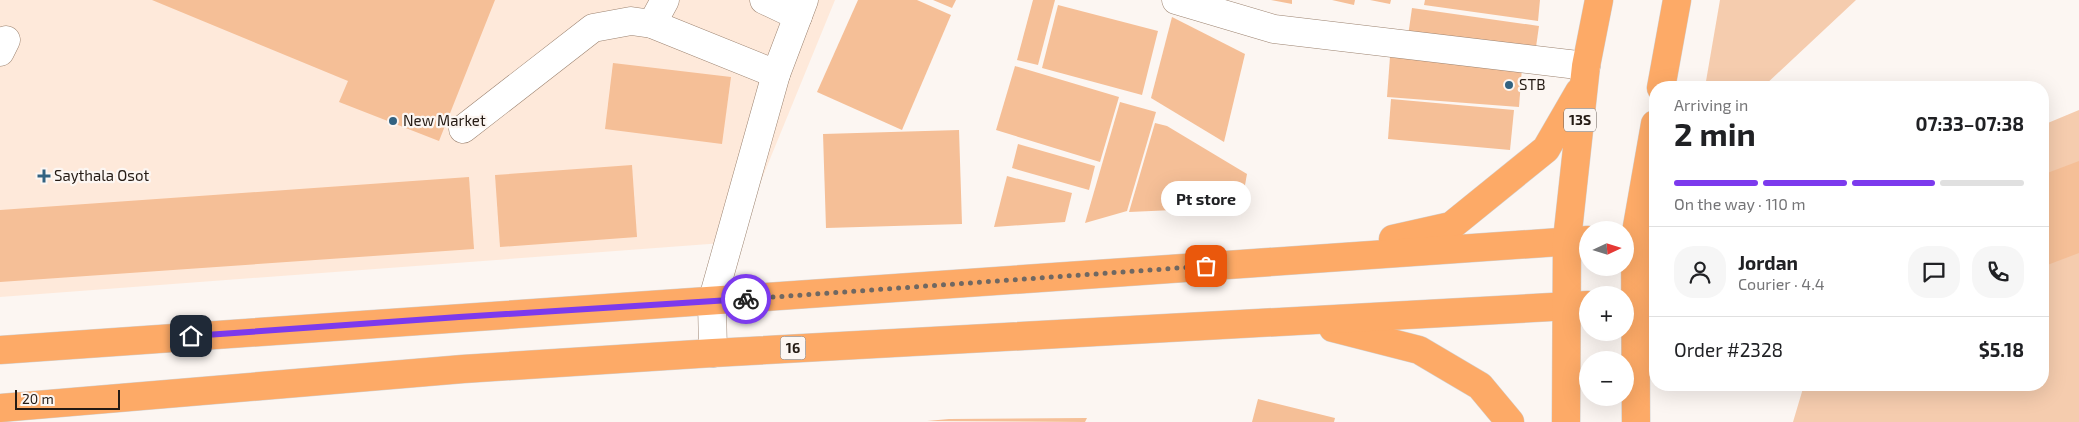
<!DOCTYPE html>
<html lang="en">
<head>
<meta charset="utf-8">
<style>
	:root { --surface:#fff; --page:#f6f6f6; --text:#202124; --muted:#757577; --line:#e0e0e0; --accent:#7c3aed }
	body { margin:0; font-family:"Exo 2",sans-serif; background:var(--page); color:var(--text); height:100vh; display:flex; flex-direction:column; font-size:19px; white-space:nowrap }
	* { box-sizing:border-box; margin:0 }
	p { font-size:16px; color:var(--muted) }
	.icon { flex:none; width:28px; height:28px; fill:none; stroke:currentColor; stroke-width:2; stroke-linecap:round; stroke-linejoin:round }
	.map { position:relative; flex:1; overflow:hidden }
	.sheet { position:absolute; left:1649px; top:81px; width:400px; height:310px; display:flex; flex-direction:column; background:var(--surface); border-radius:20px; box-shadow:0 5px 20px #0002 }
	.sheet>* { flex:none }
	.needle { width:32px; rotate:86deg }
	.tools { position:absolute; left:1579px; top:221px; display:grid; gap:10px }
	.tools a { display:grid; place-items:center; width:55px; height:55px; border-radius:50%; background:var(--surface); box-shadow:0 5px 20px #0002; font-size:25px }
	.scale { position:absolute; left:15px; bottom:12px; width:105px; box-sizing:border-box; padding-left:5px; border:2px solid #251b14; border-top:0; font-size:14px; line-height:18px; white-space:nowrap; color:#251b14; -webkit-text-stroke:4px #fcf6f2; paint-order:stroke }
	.pin { position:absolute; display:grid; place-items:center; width:42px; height:42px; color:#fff; margin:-21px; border-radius:10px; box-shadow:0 2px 8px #0006 }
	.courier { position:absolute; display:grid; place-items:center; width:50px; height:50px; margin:-25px; border:4px solid #7c3aed; border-radius:50%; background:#fff; color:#222; box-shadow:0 1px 6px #0007 }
	.bubble { position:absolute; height:35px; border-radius:18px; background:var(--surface); box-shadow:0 5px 20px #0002; font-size:16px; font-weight:700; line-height:35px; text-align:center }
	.summary em { font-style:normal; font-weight:700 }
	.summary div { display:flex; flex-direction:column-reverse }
	.summary { display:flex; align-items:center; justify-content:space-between; height:85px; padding:0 25px }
	h1 { font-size:32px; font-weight:700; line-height:38px }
	.bar { display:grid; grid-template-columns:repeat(4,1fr); gap:8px 5px; align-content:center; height:60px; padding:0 25px }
	.bar i { height:6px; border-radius:4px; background:var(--line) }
	.bar .active { background:var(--accent) }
	.bar p { grid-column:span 4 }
	.line { display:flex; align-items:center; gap:12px; padding:0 25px; border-top:1px solid var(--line) }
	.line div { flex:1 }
	.round { display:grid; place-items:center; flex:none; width:52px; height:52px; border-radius:20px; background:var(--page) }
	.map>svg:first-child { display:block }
</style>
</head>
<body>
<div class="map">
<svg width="2079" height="422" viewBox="0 0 2079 422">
	<rect width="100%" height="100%" fill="#fcf6f2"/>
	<!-- built -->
	<polygon fill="#fee9da" points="0,0 835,0 736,242 0,297"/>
	<!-- green -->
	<g fill="#f5ccae">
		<polygon points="1720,0 1856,0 1763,87 1705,87"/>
		<polygon points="2079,110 2079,422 1793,422 1804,385 2042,385 2043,125"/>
	</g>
	<!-- building -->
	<g fill="#f5bf97">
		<polygon points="152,0 495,0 439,141 339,102 348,81"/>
		<polygon points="858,0 917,0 951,15 902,130 817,92"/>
		<polygon points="933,0 956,0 952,8"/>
		<polygon points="1033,0 1055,0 1038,65 1017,60"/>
		<polygon points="1271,0 1292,0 1292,4"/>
		<polygon points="1332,0 1355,0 1354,5"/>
		<polygon points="1370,0 1391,0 1390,4"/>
		<polygon points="1425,0 1540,0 1538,21 1424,5"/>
		<polygon points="1058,5 1158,31 1142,95 1042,68"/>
		<polygon points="1412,8 1539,26 1535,54 1408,36"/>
		<polygon points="1172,17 1245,54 1224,142 1151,98"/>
		<polygon points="1390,57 1522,68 1519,107 1387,97"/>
		<polygon points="613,63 731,77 722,144 605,129"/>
		<polygon points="1015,66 1119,97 1100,162 996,130"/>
		<polygon points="1391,99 1514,110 1510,150 1388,139"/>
		<polygon points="1120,102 1156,112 1127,211 1085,223"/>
		<polygon points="1155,123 1167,126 1247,174 1241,207 1129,212"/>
		<polygon points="959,130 962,224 826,228 823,134"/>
		<polygon points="1018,144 1095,166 1089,190 1012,168"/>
		<polygon points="2079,161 2079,253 2042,267 2042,175"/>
		<polygon points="632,165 637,237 500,247 495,175"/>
		<polygon points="1007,176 1072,193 1065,222 994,227"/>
		<polygon points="469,177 474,249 0,282 0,210"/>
		<polygon points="1258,399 1335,418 1334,422 1252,422"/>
		<polygon points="1087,418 1085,422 927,421 949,419"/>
	</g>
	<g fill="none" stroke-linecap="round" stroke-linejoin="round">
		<defs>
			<g id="minor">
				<polyline points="764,0 798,16"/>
				<polyline points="1176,0 1274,29 1586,66"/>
				<polyline points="652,24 665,0"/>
				<polyline points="0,52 6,40"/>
				<polyline points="463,129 593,28 631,21 652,24 776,74"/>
				<polyline points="1635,303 1655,299"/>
				<polyline points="713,353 712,302 776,74 804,0"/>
			</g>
			<g id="highway">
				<polyline points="1661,88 1677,0"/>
				<polyline points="1393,239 1451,226 1546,149 1579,92"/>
				<polyline points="1333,328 1419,350 1480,386 1510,422"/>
				<polyline points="0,350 1588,240"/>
				<polyline points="0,408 463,369 713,353 1588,305"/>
				<polyline points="1566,422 1567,240 1586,66 1599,0"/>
				<polyline points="1636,422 1635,238 1655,124"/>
			</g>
		</defs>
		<!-- minor casing -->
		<use href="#minor" stroke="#9c8370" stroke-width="29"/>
		<!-- highway casing -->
		<use href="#highway" stroke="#d3d1d0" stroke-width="29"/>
		<!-- minor -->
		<use href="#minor" stroke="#fff" stroke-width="28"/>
		<!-- highway -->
		<use href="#highway" stroke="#fdaa67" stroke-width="28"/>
	</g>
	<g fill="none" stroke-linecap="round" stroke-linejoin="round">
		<!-- done -->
		<polyline stroke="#706862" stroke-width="5" stroke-dasharray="0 9" points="746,299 1206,266"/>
		<!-- route -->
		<polyline stroke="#7c3aed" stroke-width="6" points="191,336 459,317 746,299"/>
	</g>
	<!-- markers -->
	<g fill="#326281" stroke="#fcf6f2" stroke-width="2">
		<circle cx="1509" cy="85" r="5"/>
		<circle cx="393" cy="121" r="5"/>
		<path d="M41.5 168.5h5v5h5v5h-5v5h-5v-5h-5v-5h5z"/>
	</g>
	<g text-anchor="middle" stroke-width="4.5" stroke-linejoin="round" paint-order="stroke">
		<!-- shield labels -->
		<g fill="#fcf6f2" stroke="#665d57" stroke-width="1">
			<rect x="1564" y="108.5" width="32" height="23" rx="4"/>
			<rect x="780.5" y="336.5" width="25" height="23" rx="4"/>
		</g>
		<g font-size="14" font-weight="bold" fill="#251b14">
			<text x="1580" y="125">13S</text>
			<text x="793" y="353">16</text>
		</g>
		<!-- poi labels -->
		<g font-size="15" fill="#251b14" stroke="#fcf6f2" text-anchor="start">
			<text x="1519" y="90">STB</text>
			<text x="403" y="126">New Market</text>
			<text x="54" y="181">Saythala Osot</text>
		</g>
	</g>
</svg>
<div class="tools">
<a><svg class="needle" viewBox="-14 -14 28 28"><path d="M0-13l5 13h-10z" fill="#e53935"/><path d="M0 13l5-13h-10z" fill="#757577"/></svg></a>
<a>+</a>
<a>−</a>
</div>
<div class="scale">20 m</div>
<div class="pin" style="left:1206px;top:266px;background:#ea580c"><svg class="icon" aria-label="bag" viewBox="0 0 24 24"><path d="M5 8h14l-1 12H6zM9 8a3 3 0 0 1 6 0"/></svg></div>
<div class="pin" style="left:191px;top:336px;background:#1f2937"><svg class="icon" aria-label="home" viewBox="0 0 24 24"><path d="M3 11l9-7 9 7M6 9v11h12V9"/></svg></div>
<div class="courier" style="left:746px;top:299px"><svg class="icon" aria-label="bike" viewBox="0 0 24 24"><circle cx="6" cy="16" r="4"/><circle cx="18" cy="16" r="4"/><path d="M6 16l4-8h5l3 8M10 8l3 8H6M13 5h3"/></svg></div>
<div class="bubble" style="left:1161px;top:181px;width:90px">Pt store</div>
<section class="sheet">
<div class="summary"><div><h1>2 min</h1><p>Arriving in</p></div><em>07:33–07:38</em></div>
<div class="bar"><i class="active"></i><i class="active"></i><i class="active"></i><i></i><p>On the way · 110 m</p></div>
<div class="line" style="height:90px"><a class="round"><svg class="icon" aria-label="person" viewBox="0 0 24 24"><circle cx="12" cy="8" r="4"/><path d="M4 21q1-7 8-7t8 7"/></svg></a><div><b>Jordan</b><p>Courier · 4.4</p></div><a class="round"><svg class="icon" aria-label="chat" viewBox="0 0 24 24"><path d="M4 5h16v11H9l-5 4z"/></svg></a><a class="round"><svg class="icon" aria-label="phone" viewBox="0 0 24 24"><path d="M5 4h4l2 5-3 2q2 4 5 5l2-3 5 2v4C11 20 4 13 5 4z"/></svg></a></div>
<div class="line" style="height:65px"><div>Order #2328</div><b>$5.18</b></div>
</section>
</div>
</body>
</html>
